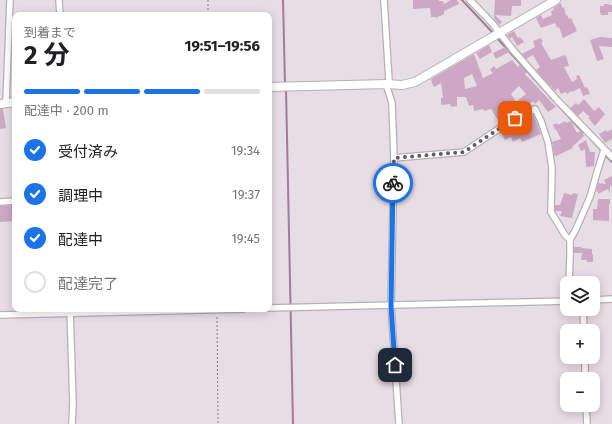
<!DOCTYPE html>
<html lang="ja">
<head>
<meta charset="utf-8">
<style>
	:root { --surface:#fff; --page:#f2f2f2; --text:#202124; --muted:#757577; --line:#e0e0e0; --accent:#1a73e8 }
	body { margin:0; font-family:"Fira Sans","Noto Sans JP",sans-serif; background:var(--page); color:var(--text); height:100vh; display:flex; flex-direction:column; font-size:15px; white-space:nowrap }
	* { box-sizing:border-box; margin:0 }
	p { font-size:13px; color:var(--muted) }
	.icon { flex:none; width:22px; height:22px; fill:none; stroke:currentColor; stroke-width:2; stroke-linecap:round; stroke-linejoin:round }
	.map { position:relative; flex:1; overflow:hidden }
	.details { position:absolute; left:12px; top:12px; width:260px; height:300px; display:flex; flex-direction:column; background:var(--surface); border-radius:8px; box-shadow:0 2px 10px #0003 }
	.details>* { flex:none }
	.buttons { position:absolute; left:560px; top:276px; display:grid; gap:8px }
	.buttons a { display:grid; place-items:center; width:40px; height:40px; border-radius:8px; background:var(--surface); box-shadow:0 2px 10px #0003; font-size:20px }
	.pin { position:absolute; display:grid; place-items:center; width:34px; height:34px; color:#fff; margin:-17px; border-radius:8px; box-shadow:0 2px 6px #0006 }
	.courier { position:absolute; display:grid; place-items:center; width:40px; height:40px; margin:-20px; border:3px solid #1a73e8; border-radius:50%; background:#fff; color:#222; box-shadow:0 1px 5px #0007 }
	.headline em { font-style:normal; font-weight:700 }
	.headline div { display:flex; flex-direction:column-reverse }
	.headline { display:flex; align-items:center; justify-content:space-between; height:68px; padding:0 12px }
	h1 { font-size:26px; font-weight:700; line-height:30px }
	.bar { display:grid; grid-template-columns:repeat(4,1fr); gap:6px 4px; align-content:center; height:48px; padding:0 12px }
	.bar i { height:5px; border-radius:3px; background:var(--line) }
	.bar .active { background:var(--accent) }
	.bar p { grid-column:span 4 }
	ol { padding:0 12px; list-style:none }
	li { display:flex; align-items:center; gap:12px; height:44px }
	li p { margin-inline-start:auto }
	li .icon { padding:4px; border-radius:50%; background:var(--accent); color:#fff; stroke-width:4 }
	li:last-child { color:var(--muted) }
	li i { width:22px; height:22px; border:2px solid var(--line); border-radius:50% }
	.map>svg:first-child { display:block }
</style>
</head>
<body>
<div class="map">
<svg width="612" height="424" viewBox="0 0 612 424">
	<rect width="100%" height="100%" fill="#e7dee5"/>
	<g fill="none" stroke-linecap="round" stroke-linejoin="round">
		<!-- stream -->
		<g stroke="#9f7c97" stroke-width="2">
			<polyline points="283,0 285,85"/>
			<polyline points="462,0 493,33"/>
			<polyline points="496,37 578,127 583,132 587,134"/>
			<polyline points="286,89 293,424"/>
			<polyline points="590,138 605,155 612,162"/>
		</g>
	</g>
	<!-- building -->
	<g fill="#cda8c5" fill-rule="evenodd">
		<polygon points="413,0 439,0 439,1 443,1 444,4 451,0 457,0 459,4 444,11 444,14 436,18 436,17 431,17 430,8 413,9"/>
		<polygon points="495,0 521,0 521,6 512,6 511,16 495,15 502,22 499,25 494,18"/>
		<polygon points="561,3 562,8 564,7 566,16 567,15 569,19 571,18 577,31 563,38 559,27 557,28 555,23 541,28 536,18 541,15 543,19 552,15 551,11 554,10 553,8"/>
		<polygon points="604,4 609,4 609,5 612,5 612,12 608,12 608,15 601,15 600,12 600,6 604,6"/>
		<polygon points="514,31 518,38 520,37 524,42 517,46 512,37 510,39 507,35"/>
		<polygon points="600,37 612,38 612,47 599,46 604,59 597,61 590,40"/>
		<polygon points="541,38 543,42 541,43 551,60 565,55 566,56 569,66 564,67 572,82 577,79 576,76 579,75 585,88 587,87 590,94 583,96 580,88 572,92 572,91 567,94 566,92 561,94 558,88 555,91 536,70 540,67 533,55 526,59 522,54 535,47 533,41"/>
		<polygon points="489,45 492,52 480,59 476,53"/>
		<polygon points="505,47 509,52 496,59 493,53"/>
		<path d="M 474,54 L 483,78 L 493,73 L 490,70 L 494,66 L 496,69 L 512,60 L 518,67 L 520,65 L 527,72 L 525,74 L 556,107 L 548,112 L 539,100 L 535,104 L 533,101 L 523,109 L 518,112 L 516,110 L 499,122 L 491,109 L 484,111 L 483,109 L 474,111 L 473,105 L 469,106 L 466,97 L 457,97 L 457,106 L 451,107 L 450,104 L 441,105 L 441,98 L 443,98 L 441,83 L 434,87 L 432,83 L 431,79 ZM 472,74 L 477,86 L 465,89 L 464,78 ZM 519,86 L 526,94 L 516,102 L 511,94 Z"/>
		<polygon points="584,99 594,111 599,107 605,114 595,126 588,118 590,117 583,111 578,116 570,108 576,103 578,105"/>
		<polygon points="0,109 3,109 6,128 0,129"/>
		<polygon points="533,115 537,123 541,134 522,142 520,138 513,142 511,137 505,140 501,132 506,129 507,131 518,127 517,123 528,118 527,117"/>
		<polygon points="565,121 566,123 571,121 577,133 581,131 584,136 572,147 573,148 556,156 554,155 552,142 561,139 556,129 555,130 553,125 557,123 558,125"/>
		<polygon points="612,129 612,139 605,143 599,134 606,130 607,132"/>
		<polygon points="586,140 590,152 595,152 594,166 586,167 585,149 581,151 578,145"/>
		<polygon points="612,176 612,188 610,184 610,193 608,189 598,194 598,192 596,191 598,183 606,184 604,180"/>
		<polygon points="564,193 572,195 573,193 578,194 572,218 560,216 562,211 555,211 555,205 560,205"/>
		<polygon points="598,199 610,199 610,204 609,204 609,221 593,220 593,209 597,209"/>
		<polygon points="15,205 15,221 0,222 0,206"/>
		<polygon points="574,247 581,247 581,248 592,249 592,254 593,255 593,262 587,262 587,260 581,260 582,253 574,253"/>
	</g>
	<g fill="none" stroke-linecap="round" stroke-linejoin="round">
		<defs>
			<g id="street">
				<polyline points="59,0 60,15"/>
				<polyline points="384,0 389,81 386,84 392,103 394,158 391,305 399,424"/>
				<polyline points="470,0 492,23 513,50 557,100 612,157"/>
				<polyline points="6,103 10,0"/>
				<polyline points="394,158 464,152 515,118 535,109 541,121 548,142 552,168 551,212 565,235 570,240"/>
				<polyline points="0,202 15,201"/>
				<polyline points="569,283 570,257 570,240 576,229 590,197 598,169 604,150"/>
				<polyline points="593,300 612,299"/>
				<polyline points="269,308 567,301"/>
				<polyline points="70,309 73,403 72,424"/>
				<polyline points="583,309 584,331"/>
				<polyline points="0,315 243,309"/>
				<polyline points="585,357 585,379"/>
				<polyline points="586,405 587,424"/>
			</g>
			<g id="secondary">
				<polyline points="269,87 386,84 402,85 415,82 556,0"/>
				<polyline points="0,104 15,102"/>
			</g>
		</defs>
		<!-- street casing -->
		<use href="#street" stroke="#b7afb5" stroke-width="8"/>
		<!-- secondary casing -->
		<use href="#secondary" stroke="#b7afb5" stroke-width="10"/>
		<!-- path -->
		<g stroke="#837d82" stroke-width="1" stroke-dasharray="2 2" stroke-linecap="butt">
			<polyline points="208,0 208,15"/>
			<polyline points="217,317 218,424"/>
		</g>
		<!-- street -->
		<use href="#street" stroke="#fff" stroke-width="5.5"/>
		<!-- secondary -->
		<use href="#secondary" stroke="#fff" stroke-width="8"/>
	</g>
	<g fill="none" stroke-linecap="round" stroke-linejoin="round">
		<!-- done -->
		<polyline stroke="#625d61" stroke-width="4" stroke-dasharray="0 7.2" points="393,183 394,158 464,152 515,118"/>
		<!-- route -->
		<polyline stroke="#1a73e8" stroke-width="5" points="393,183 391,306 395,365"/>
	</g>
</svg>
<div class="buttons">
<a><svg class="icon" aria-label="layers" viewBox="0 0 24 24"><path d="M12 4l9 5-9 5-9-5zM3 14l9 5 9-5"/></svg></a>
<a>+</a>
<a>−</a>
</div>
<div class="pin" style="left:515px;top:118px;background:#ea580c"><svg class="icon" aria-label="bag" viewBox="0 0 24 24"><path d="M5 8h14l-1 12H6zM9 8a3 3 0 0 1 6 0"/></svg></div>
<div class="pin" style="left:395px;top:365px;background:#1f2937"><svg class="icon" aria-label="home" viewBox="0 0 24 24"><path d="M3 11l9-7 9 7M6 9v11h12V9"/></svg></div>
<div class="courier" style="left:393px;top:183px"><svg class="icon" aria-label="bike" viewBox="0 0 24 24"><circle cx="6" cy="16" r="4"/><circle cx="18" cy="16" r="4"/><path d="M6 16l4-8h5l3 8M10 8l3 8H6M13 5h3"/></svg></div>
<section class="details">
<div class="headline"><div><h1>2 分</h1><p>到着まで</p></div><em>19:51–19:56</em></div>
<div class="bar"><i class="active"></i><i class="active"></i><i class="active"></i><i></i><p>配達中 · 200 m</p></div>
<ol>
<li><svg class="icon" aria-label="check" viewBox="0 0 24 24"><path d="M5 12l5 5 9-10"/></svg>受付済み<p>19:34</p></li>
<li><svg class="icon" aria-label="check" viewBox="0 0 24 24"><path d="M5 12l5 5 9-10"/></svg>調理中<p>19:37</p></li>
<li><svg class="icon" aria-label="check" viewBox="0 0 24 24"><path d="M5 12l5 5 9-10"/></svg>配達中<p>19:45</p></li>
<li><i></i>配達完了</li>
</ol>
</section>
</div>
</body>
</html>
